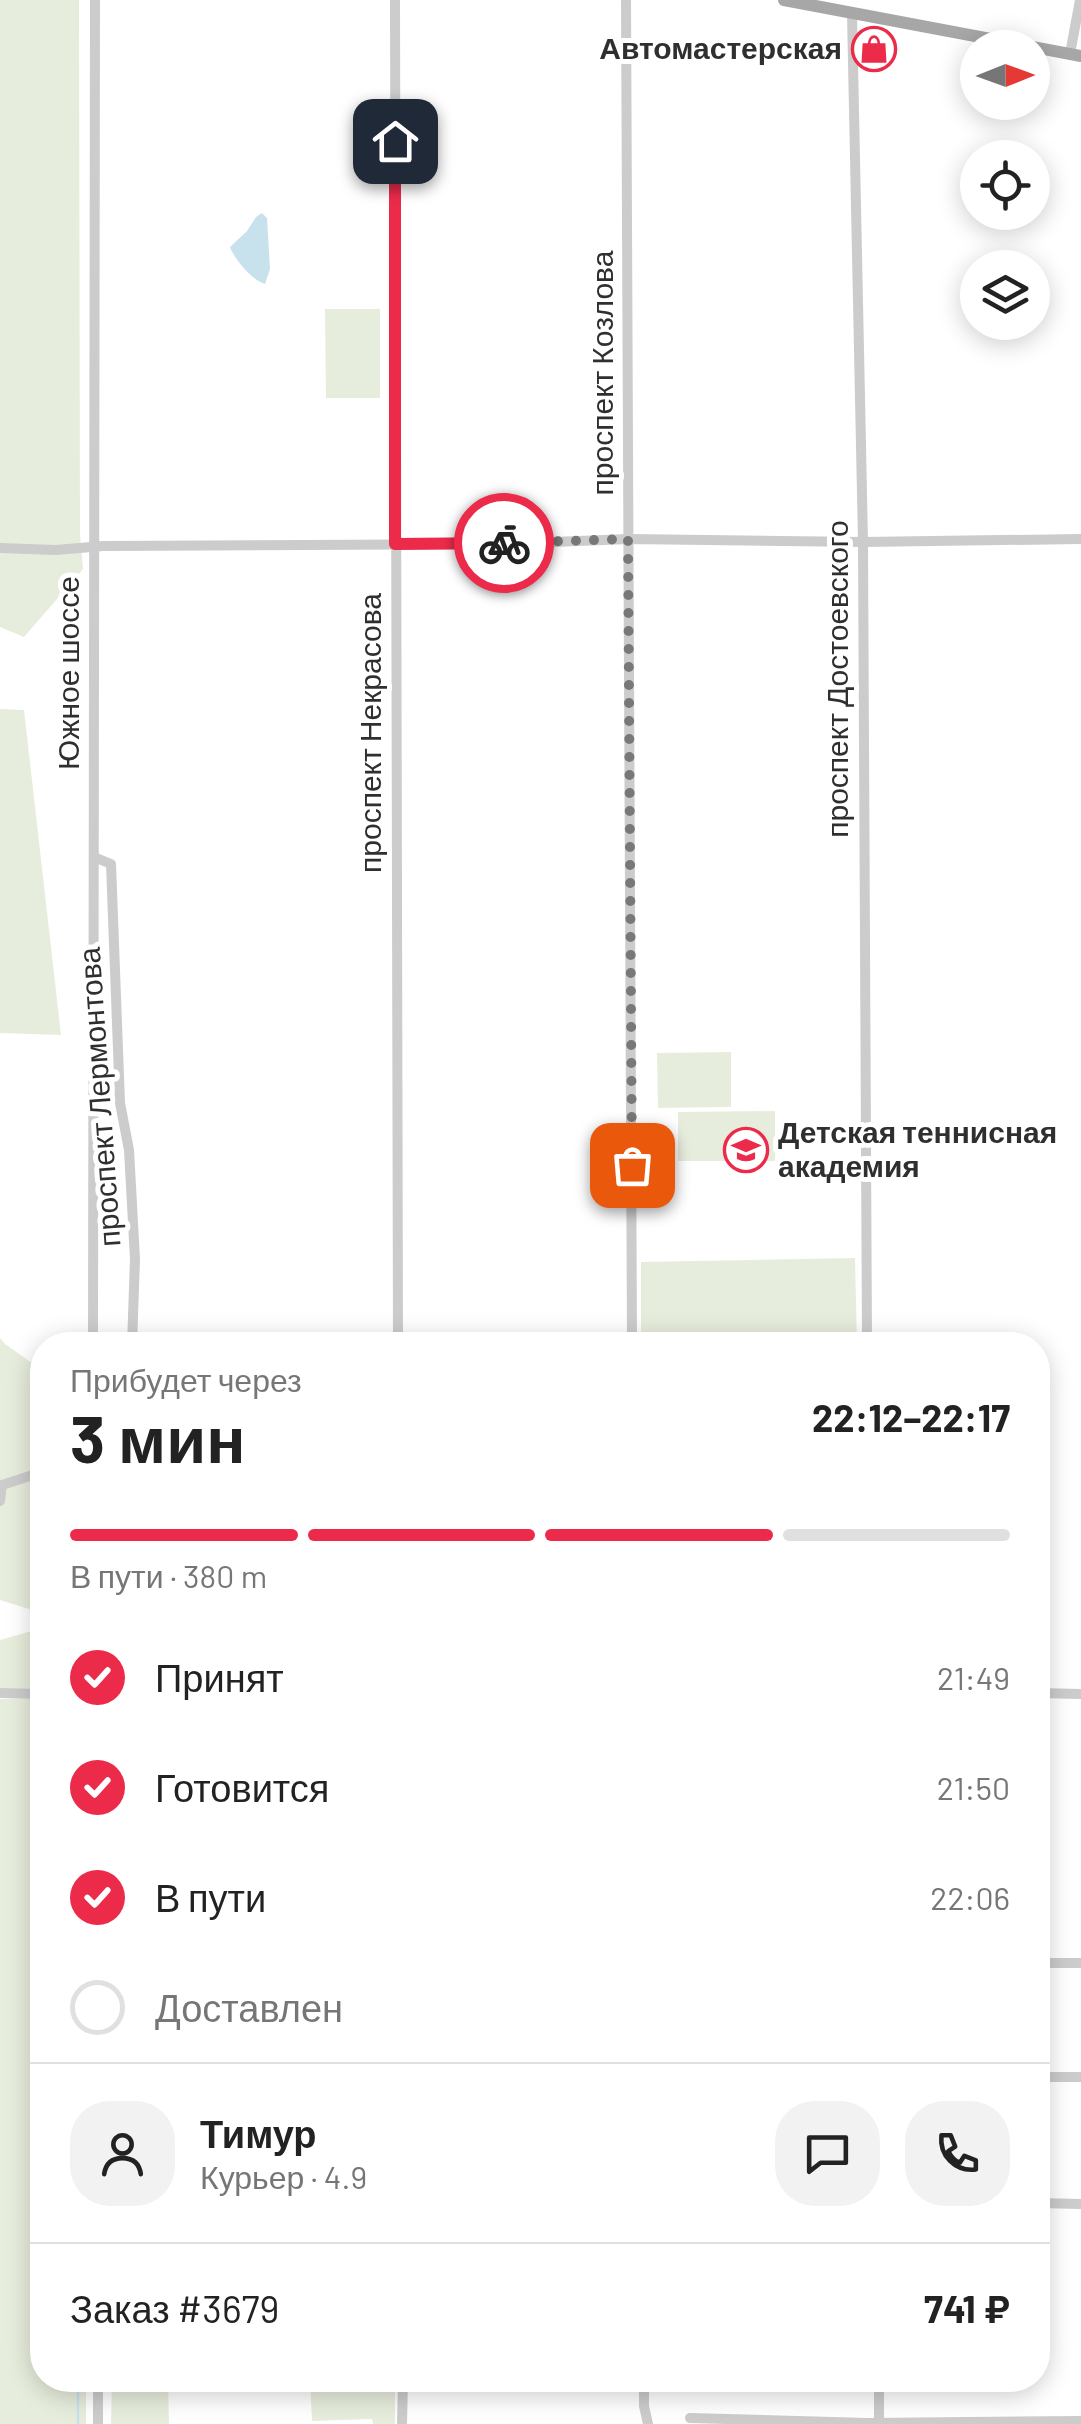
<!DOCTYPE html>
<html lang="ru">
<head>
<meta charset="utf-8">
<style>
	:root { --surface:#fff; --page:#f2f2f2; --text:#222; --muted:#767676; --line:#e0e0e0; --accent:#ec2b4b }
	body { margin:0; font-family:Barlow,sans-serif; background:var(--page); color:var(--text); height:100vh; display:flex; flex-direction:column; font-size:38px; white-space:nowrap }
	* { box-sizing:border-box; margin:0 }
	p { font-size:32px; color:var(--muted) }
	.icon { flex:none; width:55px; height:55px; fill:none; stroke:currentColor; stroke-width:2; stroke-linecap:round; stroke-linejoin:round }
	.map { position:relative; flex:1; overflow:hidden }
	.panel { position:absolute; left:30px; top:1332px; width:1020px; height:1060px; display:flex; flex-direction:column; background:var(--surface); border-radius:40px; box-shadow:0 5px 25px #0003 }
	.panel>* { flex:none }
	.needle { width:65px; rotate:89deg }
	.buttons { position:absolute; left:960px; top:30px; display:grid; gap:20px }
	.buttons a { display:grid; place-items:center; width:90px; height:90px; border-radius:50%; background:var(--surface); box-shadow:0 5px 25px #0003; font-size:50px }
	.pin { position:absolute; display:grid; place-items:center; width:85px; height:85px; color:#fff; margin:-42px; border-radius:20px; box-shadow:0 5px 15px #0006 }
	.courier { position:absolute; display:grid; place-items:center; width:100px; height:100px; margin:-50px; border:8px solid #ec2b4b; border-radius:50%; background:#fff; color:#222; box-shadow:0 2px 12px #0007 }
	.overview em { font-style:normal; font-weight:700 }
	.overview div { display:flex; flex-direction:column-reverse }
	.overview { display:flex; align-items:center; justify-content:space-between; height:170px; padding:0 40px }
	h1 { font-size:65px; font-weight:700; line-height:75px }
	.bar { display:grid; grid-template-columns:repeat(4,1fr); gap:15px 10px; align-content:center; height:120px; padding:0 40px }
	.bar i { height:12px; border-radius:8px; background:var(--line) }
	.bar .selected { background:var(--accent) }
	.bar p { grid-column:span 4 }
	.line { display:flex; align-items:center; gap:25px; padding:0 40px; border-top:2px solid var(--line) }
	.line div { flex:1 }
	.round { display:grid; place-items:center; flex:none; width:105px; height:105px; border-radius:40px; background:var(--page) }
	ol { padding:0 40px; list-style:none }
	li { display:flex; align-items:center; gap:30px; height:110px }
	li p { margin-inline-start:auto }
	li .icon { padding:10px; border-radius:50%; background:var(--accent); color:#fff; stroke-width:4 }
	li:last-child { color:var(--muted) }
	li i { width:55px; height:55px; border:5px solid var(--line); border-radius:50% }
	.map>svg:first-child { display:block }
</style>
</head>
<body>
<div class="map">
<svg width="1081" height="2424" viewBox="0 0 1081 2424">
	<rect width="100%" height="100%" fill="#fff"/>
	<!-- green -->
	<g fill="#e7eddc">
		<polygon points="0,0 79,0 80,534 83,569 24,637 0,627"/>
		<polygon points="325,309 380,309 380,398 326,398"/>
		<polygon points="0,709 24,710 61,1035 0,1033"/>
		<polygon points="731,1052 731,1107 658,1108 657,1053"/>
		<polygon points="775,1111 775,1161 678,1161 678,1112"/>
		<polygon points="855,1258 857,1345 641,1345 641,1262"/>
		<polygon points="0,1338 5,1344 32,1363 42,1351 42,1613 0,1600"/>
		<polygon points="42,1628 42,1689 0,1690 0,1640"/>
		<polygon points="42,1698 42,2380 86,2380 86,2424 0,2424 0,1699"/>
		<polygon points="168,2380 169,2424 111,2424 112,2381"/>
		<polygon points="310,2380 395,2380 395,2424 373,2424 372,2419 312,2421"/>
	</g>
	<!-- water -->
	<path fill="#c8e2ed" d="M 262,213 L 267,218 L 270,269 L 265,284 C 253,281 234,259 230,247 L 247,231 L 256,217 Z"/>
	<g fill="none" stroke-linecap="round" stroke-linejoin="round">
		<!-- stream -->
		<polyline stroke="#c8e2ed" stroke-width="2.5" points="78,2380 78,2424"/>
		<!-- minor -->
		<g stroke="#ccc" stroke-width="10">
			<polyline points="395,0 398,1345"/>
			<polyline points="626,0 632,1345"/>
			<polyline points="852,14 863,542 867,1345"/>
			<polyline points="1070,54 1080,0"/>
			<polyline points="0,548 56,550 103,546 500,544 629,539 863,542 1081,539"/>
			<polyline points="94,857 111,864 120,1103 129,1150 135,1259 132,1345"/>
			<polyline points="93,1345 95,0"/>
			<polyline points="0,1501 2,1485 42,1472"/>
			<polyline points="0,1693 42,1694"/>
			<polyline points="1038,1693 1081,1694"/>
			<polyline points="1038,1963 1081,1963"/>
			<polyline points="1038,2077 1081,2077"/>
			<polyline points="1038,2203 1081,2204"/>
			<polyline points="98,2380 98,2424"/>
			<polyline points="644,2380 644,2406 648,2424"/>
			<polyline points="879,2380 879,2421"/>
			<polyline points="690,2418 868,2423 1081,2421"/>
			<polyline points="402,2424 403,2380"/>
		</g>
		<!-- major -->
		<polyline stroke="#a7a7a7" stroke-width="12" points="784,0 1081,56"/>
	</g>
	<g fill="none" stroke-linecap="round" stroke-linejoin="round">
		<!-- done -->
		<polyline stroke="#787878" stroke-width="10" stroke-dasharray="0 18" points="504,543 628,539 632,1165"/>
		<!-- route -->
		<polyline stroke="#ec2b4b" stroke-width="12" points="395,141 395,544 504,543"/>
	</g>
	<!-- icons -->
	<defs>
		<symbol id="shop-ring" viewBox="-11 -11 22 22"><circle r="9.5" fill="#fff" stroke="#ec2b4b" stroke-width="1.5"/><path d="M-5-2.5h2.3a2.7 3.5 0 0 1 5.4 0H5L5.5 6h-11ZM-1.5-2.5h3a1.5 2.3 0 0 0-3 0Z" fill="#ec2b4b"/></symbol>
		<symbol id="school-ring" viewBox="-11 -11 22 22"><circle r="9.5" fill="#fff" stroke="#ec2b4b" stroke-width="1.5"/><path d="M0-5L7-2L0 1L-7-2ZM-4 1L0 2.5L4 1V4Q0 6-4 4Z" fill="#ec2b4b"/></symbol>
	</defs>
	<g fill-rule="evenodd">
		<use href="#shop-ring" x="849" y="24" width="50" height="50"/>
		<use href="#school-ring" x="721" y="1125" width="50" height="50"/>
	</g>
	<g text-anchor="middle" stroke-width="10" stroke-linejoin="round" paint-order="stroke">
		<!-- poi labels -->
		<g font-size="30" font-weight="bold" fill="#2f2f2f" stroke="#fff" text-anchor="end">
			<text x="842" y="59">Автомастерская</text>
			<text x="778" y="1143" text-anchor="start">Детская теннисная<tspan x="778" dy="34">академия</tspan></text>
		</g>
		<!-- street labels -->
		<g font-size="30" fill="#2f2f2f" stroke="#fff">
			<text transform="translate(603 373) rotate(-90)" y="10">проспект Козлова</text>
			<text transform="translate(69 673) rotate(-90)" y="10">Южное шоссе</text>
			<text transform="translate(838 679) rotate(-90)" y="10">проспект Достоевского</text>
			<text transform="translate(371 733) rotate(-90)" y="10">проспект Некрасова</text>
			<text transform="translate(100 1097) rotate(-94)" y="10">проспект Лермонтова</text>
		</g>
	</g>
</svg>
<div class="buttons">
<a><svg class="needle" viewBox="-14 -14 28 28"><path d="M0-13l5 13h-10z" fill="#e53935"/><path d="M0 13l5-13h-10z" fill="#767676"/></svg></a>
<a><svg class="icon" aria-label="locate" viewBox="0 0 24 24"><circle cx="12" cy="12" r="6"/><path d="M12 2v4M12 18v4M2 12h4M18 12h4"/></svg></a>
<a><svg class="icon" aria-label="layers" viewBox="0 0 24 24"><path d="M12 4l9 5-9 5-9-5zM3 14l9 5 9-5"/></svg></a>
</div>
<div class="pin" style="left:632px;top:1165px;background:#ea580c"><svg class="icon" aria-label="bag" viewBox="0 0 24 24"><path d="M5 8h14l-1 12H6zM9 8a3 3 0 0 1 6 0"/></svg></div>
<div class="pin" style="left:395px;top:141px;background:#1f2937"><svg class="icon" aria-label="home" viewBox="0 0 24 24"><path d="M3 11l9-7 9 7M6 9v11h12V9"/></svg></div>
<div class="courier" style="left:504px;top:543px"><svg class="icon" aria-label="bike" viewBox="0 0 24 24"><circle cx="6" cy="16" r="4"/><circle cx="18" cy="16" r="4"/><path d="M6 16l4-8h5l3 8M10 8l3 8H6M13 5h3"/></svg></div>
<section class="panel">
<div class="overview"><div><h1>3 мин</h1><p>Прибудет через</p></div><em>22:12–22:17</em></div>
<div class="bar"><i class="selected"></i><i class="selected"></i><i class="selected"></i><i></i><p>В пути · 380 m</p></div>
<ol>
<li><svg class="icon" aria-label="check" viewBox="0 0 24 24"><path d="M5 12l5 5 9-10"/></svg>Принят<p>21:49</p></li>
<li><svg class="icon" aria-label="check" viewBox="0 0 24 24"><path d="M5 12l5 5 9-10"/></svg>Готовится<p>21:50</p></li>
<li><svg class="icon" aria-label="check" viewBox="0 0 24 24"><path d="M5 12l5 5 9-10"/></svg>В пути<p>22:06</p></li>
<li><i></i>Доставлен</li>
</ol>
<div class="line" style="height:180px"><a class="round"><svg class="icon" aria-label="person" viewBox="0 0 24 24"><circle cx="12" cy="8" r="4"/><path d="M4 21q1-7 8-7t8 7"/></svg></a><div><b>Тимур</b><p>Курьер · 4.9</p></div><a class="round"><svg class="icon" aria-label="chat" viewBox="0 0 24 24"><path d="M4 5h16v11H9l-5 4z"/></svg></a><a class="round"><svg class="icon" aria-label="phone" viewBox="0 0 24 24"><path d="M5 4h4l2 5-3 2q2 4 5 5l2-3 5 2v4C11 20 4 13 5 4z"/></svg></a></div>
<div class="line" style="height:130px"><div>Заказ #3679</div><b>741 ₽</b></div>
</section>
</div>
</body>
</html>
